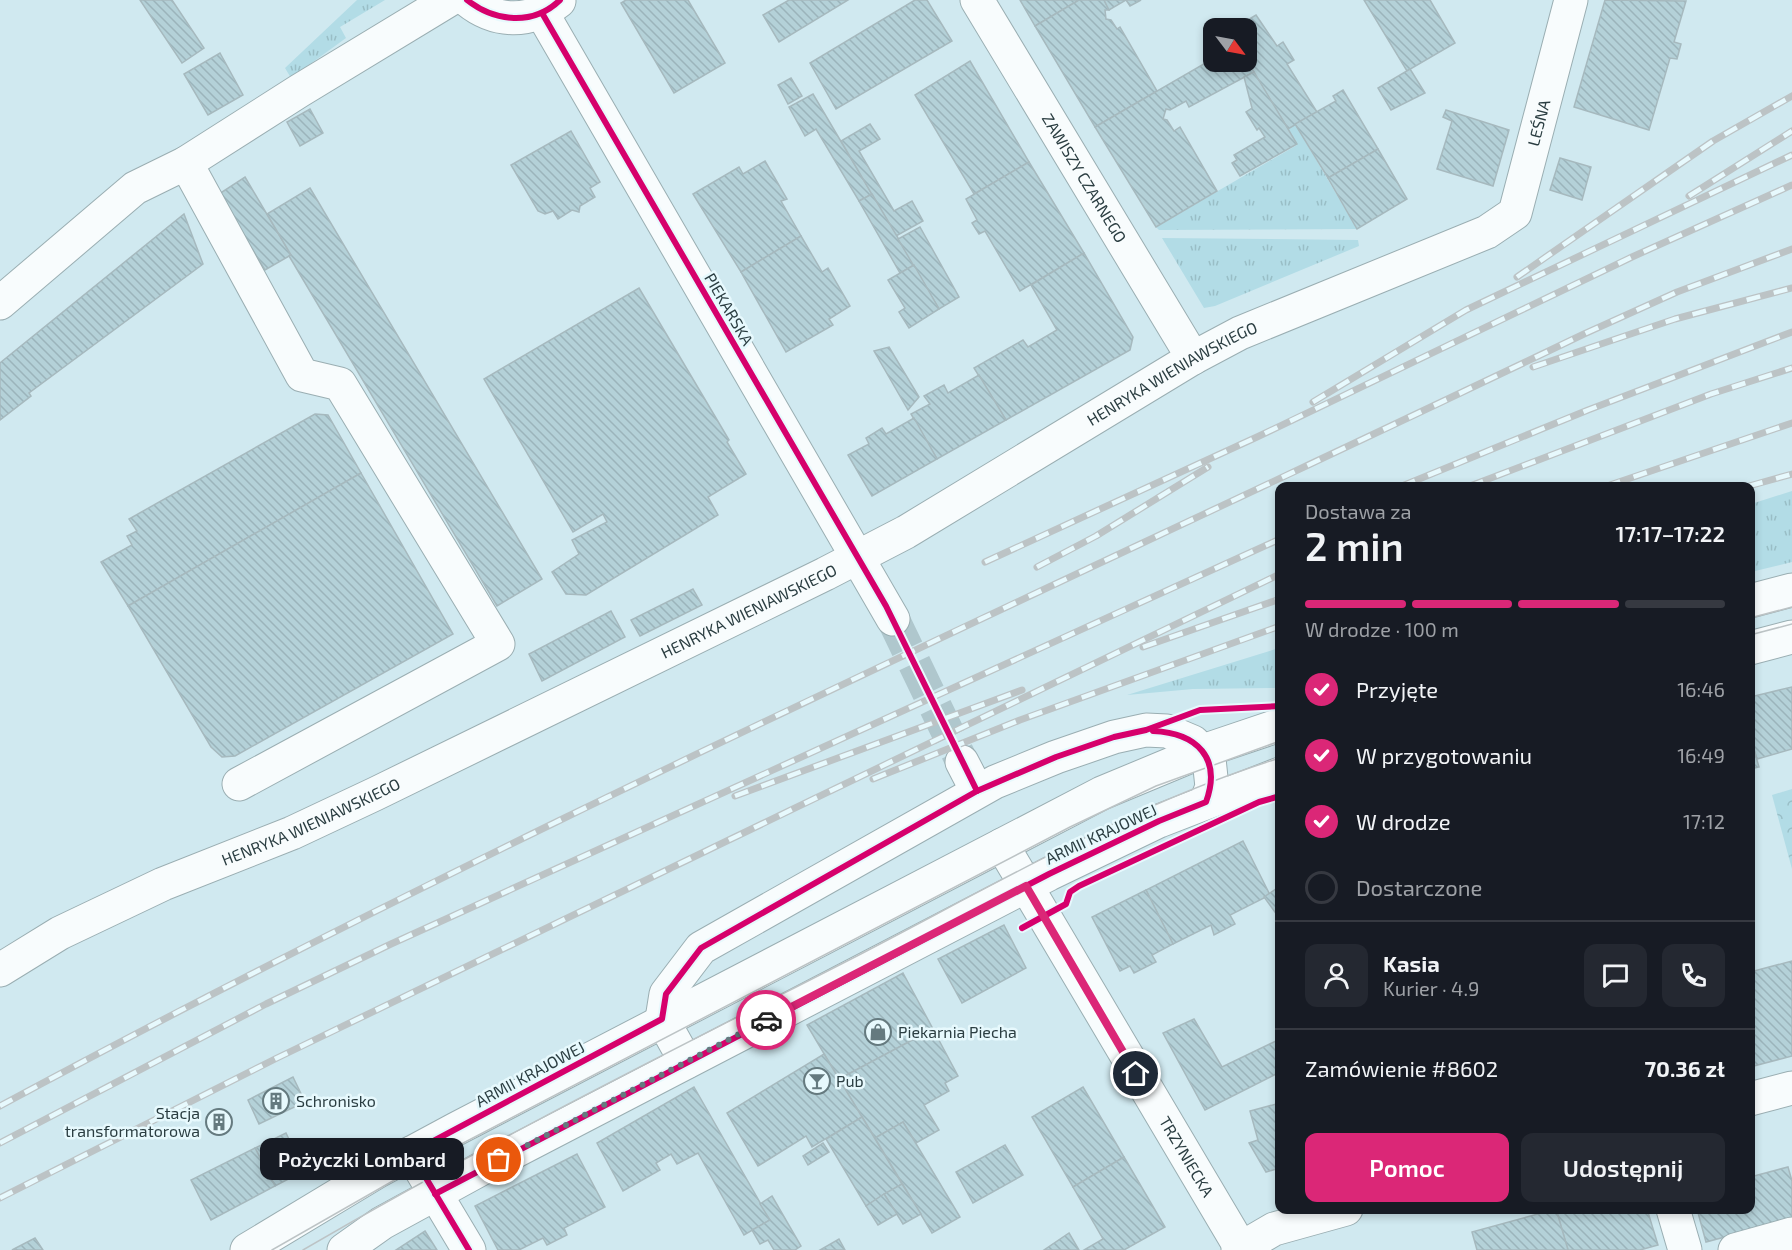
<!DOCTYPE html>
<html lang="pl">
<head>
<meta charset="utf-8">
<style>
	:root { --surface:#171b24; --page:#242831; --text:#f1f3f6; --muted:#9ea1a6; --line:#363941; --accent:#db2777 }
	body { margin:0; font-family:"Exo 2",sans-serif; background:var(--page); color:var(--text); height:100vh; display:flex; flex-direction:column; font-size:22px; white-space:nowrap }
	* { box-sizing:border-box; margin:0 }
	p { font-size:20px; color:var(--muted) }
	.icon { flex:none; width:33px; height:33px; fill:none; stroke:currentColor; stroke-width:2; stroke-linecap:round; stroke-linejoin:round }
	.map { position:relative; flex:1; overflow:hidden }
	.drawer { position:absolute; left:1275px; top:482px; width:480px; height:732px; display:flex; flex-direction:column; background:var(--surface); border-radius:12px; box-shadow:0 3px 9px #0003 }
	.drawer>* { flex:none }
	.needle { width:39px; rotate:122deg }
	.tools { position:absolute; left:1203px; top:18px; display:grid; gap:12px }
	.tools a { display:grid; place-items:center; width:54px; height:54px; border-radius:12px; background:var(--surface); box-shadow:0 3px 9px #0003; font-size:30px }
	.pin { position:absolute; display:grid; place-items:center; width:51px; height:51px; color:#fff; margin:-26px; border:3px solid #fff; border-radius:50%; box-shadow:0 2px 6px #0007 }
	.courier { position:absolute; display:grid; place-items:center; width:60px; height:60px; margin:-30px; border:4px solid #db2777; border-radius:50%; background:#fff; color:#222; box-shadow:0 2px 8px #0007 }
	.bubble { position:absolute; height:42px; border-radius:12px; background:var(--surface); box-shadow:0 3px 9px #0003; font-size:20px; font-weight:600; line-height:42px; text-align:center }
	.head em { font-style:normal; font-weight:600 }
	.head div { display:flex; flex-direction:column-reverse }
	.head { display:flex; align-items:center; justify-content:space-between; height:102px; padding:0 30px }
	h1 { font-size:39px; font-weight:600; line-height:45px }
	.bar { display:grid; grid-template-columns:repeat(4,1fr); gap:9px 6px; align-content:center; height:72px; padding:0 30px }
	.bar i { height:8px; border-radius:4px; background:var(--line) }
	.bar .active { background:var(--accent) }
	.bar p { grid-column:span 4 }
	.line { display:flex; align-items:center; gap:15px; padding:0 30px; border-top:2px solid var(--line) }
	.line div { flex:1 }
	.round { display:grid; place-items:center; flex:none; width:63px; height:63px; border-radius:12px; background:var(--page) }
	ol { padding:0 30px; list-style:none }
	li { display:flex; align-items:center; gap:18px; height:66px }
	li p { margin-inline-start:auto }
	li .icon { padding:6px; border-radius:50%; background:var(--accent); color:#fff; stroke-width:4 }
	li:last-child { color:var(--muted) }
	li i { width:33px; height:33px; border:3px solid var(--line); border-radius:50% }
	.cta { display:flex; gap:12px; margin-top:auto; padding:12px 30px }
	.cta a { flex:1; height:69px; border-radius:12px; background:var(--accent); color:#fff; font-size:24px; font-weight:600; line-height:69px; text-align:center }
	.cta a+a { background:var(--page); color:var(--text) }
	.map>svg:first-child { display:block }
</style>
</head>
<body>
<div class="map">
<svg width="1792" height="1250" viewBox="0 0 1792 1250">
	<defs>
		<pattern id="grass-tufts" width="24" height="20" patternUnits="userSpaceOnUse" patternTransform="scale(1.5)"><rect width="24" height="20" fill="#b2dce6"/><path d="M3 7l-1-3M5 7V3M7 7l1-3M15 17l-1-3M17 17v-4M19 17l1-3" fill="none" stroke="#99bec6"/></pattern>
		<pattern id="forest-crowns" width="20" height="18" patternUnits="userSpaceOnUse" patternTransform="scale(1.5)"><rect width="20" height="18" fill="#b2dce6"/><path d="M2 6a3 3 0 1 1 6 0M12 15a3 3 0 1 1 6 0" fill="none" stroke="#99bec6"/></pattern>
		<pattern id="building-back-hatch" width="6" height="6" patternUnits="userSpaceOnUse" patternTransform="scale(1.5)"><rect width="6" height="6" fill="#b4d1d8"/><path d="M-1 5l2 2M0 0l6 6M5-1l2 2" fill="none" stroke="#9bb4bb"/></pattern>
	</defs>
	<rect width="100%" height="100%" fill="#d0e9f0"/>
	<!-- grass -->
	<g fill="url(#grass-tufts)">
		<polygon points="357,0 385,0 340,27 346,38 291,78 285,68"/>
		<polygon points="1295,124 1357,229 1159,230 1156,227 1297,145 1288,129"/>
		<polygon points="1162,238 1358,240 1359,246 1215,306 1204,308"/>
		<polygon points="1792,491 1792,562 1751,572 1751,504"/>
		<polygon points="1279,648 1279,688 1193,689 1127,695"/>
	</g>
	<!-- forest -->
	<polygon fill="url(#forest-crowns)" points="1792,789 1792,869 1772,795"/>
	<!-- building -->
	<g fill="url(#building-back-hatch)" stroke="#a6b9be" stroke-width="1.5">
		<polygon points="140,0 172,0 204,48 182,63"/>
		<polygon points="626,0 688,0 725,63 674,93 621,3"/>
		<polygon points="789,0 848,0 779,42 763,15"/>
		<polygon points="915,0 927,0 952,41 836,109 810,63"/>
		<polygon points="1020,0 1079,0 1035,26"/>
		<polygon points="1079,0 1104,0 1109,10 1105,10 1106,19 1111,20 1117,29 1120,27 1157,91 1095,127 1035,26"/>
		<polygon points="1104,0 1126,0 1109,10"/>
		<polygon points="1126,0 1141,0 1130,6"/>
		<polygon points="1364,0 1430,0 1455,43 1407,71"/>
		<polygon points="1605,0 1686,1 1674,42 1681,44 1677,59 1670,58 1649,130 1574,107"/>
		<polygon points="1256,15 1277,46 1283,42 1294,60 1287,64 1317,112 1288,129 1246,60 1246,28 1234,28"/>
		<polygon points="220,53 243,95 208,115 184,74"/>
		<polygon points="1214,58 1214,62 1246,60 1254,72 1189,107 1186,101 1170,110 1166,109 1163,119 1167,120 1174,131 1180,127 1217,191 1156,227 1095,127"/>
		<polygon points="970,61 1029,162 974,194 915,95"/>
		<polygon points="1410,69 1425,93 1391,110 1378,88"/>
		<polygon points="1254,72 1297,144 1240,176 1232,163 1237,160 1234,155 1265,137 1259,128 1257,130 1246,112 1252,108 1244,77"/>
		<polygon points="791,78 802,96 788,104 778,85"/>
		<polygon points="1343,90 1378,149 1328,178 1295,124 1336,101 1333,96"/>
		<polygon points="813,94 872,194 859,201 816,129 805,136 789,107"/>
		<polygon points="310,109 323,133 300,146 287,122"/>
		<polygon points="1446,110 1509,130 1493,186 1437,169 1452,121 1443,117"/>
		<polygon points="870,124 880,139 859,151 894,211 912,201 923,221 896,236 841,141"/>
		<polygon points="571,131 600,182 590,188 595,197 580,206 579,212 572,210 558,219 553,211 545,214 538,211 511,165"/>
		<polygon points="1378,149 1407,199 1357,229 1328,178"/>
		<polygon points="1560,158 1591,167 1582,200 1550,190"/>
		<polygon points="765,161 787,199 781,201 801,236 741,272 693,194 739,167 743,174"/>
		<polygon points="1029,162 1084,253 1020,291 985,231 979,234 972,223 977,220 966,199"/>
		<polygon points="245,177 291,255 265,270 219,194"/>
		<polygon points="310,188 542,579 497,606 289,256 291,255 267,214"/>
		<polygon points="872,194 914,265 900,273 859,201"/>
		<polygon points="184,214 203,264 29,393 31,396 0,420 0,363"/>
		<polygon points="920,227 959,297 939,309 898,239"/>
		<polygon points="801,236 822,272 828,268 850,306 829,319 833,325 786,352 741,272"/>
		<polygon points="1084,253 1133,337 1130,350 1006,420 974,368 1023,340 1028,347 1057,330 1031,285"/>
		<polygon points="914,265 939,309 909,328 899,312 905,308 888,280"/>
		<polygon points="639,288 729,440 727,442 746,474 708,497 718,515 586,595 566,594 552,572 579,554 572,540 607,522 603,514 573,532 484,379"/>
		<polygon points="889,347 919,397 908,410 874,351"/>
		<polygon points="979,375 1006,420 937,459 911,414 930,404 924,396 944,385 948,393"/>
		<polygon points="315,414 328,415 361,473 128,606 101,562 132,545 127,536 137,531 129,519"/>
		<polygon points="914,418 937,459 872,496 848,455 869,444 866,438 882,428 886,434"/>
		<polygon points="361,473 453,634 235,756 222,757 211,747 128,606"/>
		<polygon points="693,589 702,605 640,636 631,620"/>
		<polygon points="611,611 625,637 542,681 529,654"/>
		<polygon points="1792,687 1792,749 1757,759 1750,736 1750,697"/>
		<polygon points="1750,736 1759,767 1750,769"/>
		<polygon points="1243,841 1270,895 1230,915 1235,924 1214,935 1211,925 1173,944 1146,890"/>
		<polygon points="1276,889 1280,894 1280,919 1264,897"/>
		<polygon points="1146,890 1173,944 1152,955 1156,962 1134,973 1130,966 1120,971 1092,917"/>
		<polygon points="1004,925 1026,968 962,1003 938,959"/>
		<polygon points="1792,961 1792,1056 1750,1067 1750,972"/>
		<polygon points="903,973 933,1029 839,1079 807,1025"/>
		<polygon points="1194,1019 1222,1067 1280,1039 1280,1072 1205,1110 1163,1033"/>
		<polygon points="933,1029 958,1076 945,1083 949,1091 924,1105 939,1130 916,1143 903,1122 875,1138 839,1079"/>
		<polygon points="824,1054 862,1117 812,1147 806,1136 758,1166 727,1113"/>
		<polygon points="293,1077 305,1102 259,1124 248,1100"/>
		<polygon points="694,1087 770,1220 744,1235 698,1153 677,1164 671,1154 656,1163 660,1170 623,1191 597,1143"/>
		<polygon points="1083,1087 1124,1157 1073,1187 1032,1117"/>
		<polygon points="1280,1103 1280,1168 1266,1172 1249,1143 1258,1140 1250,1111"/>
		<polygon points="224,1115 229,1122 214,1131 208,1123"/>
		<polygon points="862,1117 902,1184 866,1206 826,1139"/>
		<polygon points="903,1122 960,1217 932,1233 875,1138"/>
		<polygon points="286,1133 304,1171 275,1186 255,1148"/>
		<polygon points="823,1143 829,1152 808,1165 803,1156"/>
		<polygon points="1005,1145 1023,1175 973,1203 956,1172"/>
		<polygon points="255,1148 275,1186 211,1220 191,1180"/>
		<polygon points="577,1154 605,1207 564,1228 567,1235 547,1245 543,1238 519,1250 498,1250 475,1206"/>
		<polygon points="1124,1157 1165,1227 1124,1250 1084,1250 1103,1239 1073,1187"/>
		<polygon points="1788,1167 1792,1181 1792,1219 1706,1242 1697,1209 1750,1209 1750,1177"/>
		<polygon points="902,1184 921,1214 903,1224 884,1194"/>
		<polygon points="884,1194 897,1214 878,1225 866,1206"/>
		<polygon points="772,1196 801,1246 795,1250 774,1250 768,1240 760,1244 752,1230 770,1220 760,1204"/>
		<polygon points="1556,1209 1647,1209 1658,1245 1640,1250 1568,1250"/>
		<polygon points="1556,1209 1568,1250 1477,1250 1472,1232"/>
		<polygon points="425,1231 437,1250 396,1250"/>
		<polygon points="1069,1233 1079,1250 1044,1250"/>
		<polygon points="35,1238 43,1250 12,1250"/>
		<polygon points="839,1239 845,1250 820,1250"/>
	</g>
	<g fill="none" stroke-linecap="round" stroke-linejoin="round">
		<!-- minor-tunnel -->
		<polyline stroke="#afc7cd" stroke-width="33" stroke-dasharray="33 16" stroke-linecap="butt" points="893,619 962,762"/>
		<defs>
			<g id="minor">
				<path d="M 467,0 C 495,23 530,24 559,1"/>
				<path id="s1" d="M 977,0 L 1193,358"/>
				<polyline points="542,13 893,619"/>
				<polyline points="186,163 302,375 340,384 498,644 239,784"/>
				<polyline points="0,303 135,188 186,163 299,91 449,0"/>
				<polyline points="1750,601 1792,590"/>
				<polyline points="1750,648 1792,637"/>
				<polyline points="962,762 977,791"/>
				<path id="s2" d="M 1002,845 L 1242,1250"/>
				<path id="s3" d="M 0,970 L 60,933 L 163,884 L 292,833 L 375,794 L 825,574 L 906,532 L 1193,358 L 1240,333 L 1487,232 L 1515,213 L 1571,0"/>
				<polyline points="686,1062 662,1019 666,994 701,948 995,782 1056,757 1114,737 1146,730 1167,731 1193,742 1209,759 1212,787 1206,802"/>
				<polyline points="1750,1099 1792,1088"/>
				<polyline points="411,1153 469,1250"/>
				<polyline points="1673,1209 1685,1250"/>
				<polyline points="247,1250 378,1171 456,1129 1102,793 1203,751 1280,725"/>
				<polyline points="344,1250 382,1223 479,1170 1049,874 1159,821 1280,774"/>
				<polyline points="1238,1250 1274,1229 1346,1209"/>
				<polyline points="1735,1250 1792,1234"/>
			</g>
		</defs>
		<!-- minor casing -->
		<use href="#minor" stroke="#9aaeb2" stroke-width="35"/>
		<!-- minor -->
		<use href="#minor" stroke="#f8fcfd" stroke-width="33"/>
		<!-- tram -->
		<g stroke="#bcc3c5" stroke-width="1.5">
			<polyline points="1750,618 1792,607"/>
			<polyline points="1750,635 1792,624"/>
			<polyline points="272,1250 419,1166 1070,827 1156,786 1280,741"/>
			<path d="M 303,1250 C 484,1144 671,1051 857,956 C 994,885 1131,804 1280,758"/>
		</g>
		<defs>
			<g id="rail">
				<polyline points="1689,196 1792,131"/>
				<polyline points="1517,277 1713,141 1792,96"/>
				<polyline points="1533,367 1675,319 1792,288"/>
				<polyline points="1313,402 1466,310 1792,155"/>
				<polyline points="1402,486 1588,410 1792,332"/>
				<polyline points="1470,486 1711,394 1792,368"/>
				<polyline points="1607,486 1792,423"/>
				<polyline points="1749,486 1792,474"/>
				<polyline points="985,562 1257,437 1632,257 1792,185"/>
				<polyline points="1037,567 1096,536 1208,467"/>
				<polyline points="1143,647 1280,599"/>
				<polyline points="873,779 1020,720 1280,626"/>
				<polyline points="735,796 1022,690"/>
				<path d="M 0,1106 C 517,827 1055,588 1584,334 L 1677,292 L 1792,249"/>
				<polyline points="0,1143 266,1004 391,944 1280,539"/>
				<polyline points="0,1198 277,1058 1280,574"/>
			</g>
		</defs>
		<!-- rail casing -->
		<use href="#rail" stroke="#bcc3c5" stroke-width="7"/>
		<!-- rail -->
		<use href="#rail" stroke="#e7f9fd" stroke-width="4.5" stroke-dasharray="14" stroke-linecap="butt"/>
		<defs>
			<g id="cycleway">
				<path d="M 467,0 C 495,22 533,26 560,0"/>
				<polyline points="542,13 886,606 977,791"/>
				<polyline points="1022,928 1066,904 1070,892 1079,886 1259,802 1280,796"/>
				<path d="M 435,1194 L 1049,874 L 1159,821 L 1206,802 C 1222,758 1197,733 1153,731"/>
				<polyline points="469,1250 411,1153 662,1019 666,994 701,948 977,791 1056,757 1114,737 1146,730 1200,710 1280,706"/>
			</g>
		</defs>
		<!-- cycleway casing -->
		<use href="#cycleway" stroke="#e7f9fd" stroke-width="10"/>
		<!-- cycleway -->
		<use href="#cycleway" stroke="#d6006c" stroke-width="6"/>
	</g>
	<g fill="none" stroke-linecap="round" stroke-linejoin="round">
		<!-- done -->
		<polyline stroke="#657a7f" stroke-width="6" stroke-dasharray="0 10.8" points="499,1160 766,1020"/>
		<!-- route -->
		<polyline stroke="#db2777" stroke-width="8" points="766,1020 1026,886 1136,1074"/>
	</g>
	<!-- icons -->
	<defs>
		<symbol id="shop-ring" viewBox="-11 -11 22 22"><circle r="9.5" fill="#e7f9fd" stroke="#657a7f" stroke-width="1.5"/><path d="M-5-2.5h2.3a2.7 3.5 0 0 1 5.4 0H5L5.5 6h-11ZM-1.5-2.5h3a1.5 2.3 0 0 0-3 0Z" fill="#657a7f"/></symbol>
		<symbol id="bar-ring" viewBox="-11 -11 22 22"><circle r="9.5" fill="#e7f9fd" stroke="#657a7f" stroke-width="1.5"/><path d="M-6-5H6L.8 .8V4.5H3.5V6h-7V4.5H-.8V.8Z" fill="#657a7f"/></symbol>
		<symbol id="building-ring" viewBox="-11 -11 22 22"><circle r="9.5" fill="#e7f9fd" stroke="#657a7f" stroke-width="1.5"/><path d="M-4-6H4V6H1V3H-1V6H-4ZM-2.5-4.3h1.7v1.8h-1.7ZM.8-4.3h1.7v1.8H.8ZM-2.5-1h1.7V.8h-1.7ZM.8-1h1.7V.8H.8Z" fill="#657a7f"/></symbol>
	</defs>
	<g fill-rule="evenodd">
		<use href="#shop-ring" x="863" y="1017" width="30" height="30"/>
		<use href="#bar-ring" x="802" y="1066" width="30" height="30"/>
		<use href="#building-ring" x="261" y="1086" width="30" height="30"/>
		<use href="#building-ring" x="204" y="1107" width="30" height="30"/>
	</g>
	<g text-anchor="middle" stroke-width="5" stroke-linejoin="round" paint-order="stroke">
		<!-- street labels -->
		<g font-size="16" fill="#2b3e42" stroke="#e7f9fd">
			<text dy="6" stroke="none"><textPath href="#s3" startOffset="1790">LEŚNA</textPath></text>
			<text dy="6" stroke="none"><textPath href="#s1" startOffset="208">ZAWISZY CZARNEGO</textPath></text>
			<text transform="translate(729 309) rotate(60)" y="6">PIEKARSKA</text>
			<text dy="6" stroke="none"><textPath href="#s3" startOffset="1317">HENRYKA WIENIAWSKIEGO</textPath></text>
			<text dy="6" stroke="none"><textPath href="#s3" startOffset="831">HENRYKA WIENIAWSKIEGO</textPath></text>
			<text dy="6" stroke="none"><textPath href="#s3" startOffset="345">HENRYKA WIENIAWSKIEGO</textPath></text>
			<text transform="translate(1101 834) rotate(-25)" y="6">ARMII KRAJOWEJ</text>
			<text transform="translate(530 1074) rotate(-28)" y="6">ARMII KRAJOWEJ</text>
			<text dy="6" stroke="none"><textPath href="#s2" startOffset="362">TRZYNIECKA</textPath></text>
		</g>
		<!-- poi labels -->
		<g font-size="16" fill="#2b3e42" stroke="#e7f9fd" text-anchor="start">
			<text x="898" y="1038">Piekarnia Piecha</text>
			<text x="836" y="1087">Pub</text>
			<text x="296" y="1107">Schronisko</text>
			<text x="200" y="1119" text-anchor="end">Stacja<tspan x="200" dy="18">transformatorowa</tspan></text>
		</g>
	</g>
</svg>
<div class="tools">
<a><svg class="needle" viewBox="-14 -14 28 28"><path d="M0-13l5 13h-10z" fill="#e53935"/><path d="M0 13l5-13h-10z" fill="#9ea1a6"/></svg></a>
</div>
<div class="pin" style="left:499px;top:1160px;background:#ea580c"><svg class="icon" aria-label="bag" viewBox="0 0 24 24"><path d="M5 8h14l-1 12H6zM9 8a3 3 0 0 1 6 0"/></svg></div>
<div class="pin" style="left:1136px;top:1074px;background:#1f2937"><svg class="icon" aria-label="home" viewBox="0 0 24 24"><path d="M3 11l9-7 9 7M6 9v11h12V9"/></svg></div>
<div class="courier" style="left:766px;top:1020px"><svg class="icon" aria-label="car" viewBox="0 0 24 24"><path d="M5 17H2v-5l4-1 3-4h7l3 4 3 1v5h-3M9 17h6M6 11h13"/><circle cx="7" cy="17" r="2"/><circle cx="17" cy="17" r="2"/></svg></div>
<div class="bubble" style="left:260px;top:1138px;width:204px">Pożyczki Lombard</div>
<section class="drawer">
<div class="head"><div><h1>2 min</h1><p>Dostawa za</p></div><em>17:17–17:22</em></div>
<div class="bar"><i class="active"></i><i class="active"></i><i class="active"></i><i></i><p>W drodze · 100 m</p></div>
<ol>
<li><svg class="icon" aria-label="check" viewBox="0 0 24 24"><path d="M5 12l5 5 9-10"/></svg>Przyjęte<p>16:46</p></li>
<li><svg class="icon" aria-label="check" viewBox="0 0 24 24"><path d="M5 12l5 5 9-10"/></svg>W przygotowaniu<p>16:49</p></li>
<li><svg class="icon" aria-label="check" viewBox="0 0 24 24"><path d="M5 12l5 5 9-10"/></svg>W drodze<p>17:12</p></li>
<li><i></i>Dostarczone</li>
</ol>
<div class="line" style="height:108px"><a class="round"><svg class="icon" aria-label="person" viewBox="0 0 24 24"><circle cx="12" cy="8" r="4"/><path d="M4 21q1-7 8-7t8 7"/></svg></a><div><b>Kasia</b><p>Kurier · 4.9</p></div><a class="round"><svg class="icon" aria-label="chat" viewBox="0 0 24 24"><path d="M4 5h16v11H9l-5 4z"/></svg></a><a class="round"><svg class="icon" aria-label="phone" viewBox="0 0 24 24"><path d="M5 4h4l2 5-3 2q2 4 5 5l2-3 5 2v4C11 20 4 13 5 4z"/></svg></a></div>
<div class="line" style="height:78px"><div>Zamówienie #8602</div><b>70.36 zł</b></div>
<div class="cta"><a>Pomoc</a><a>Udostępnij</a></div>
</section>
</div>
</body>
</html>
